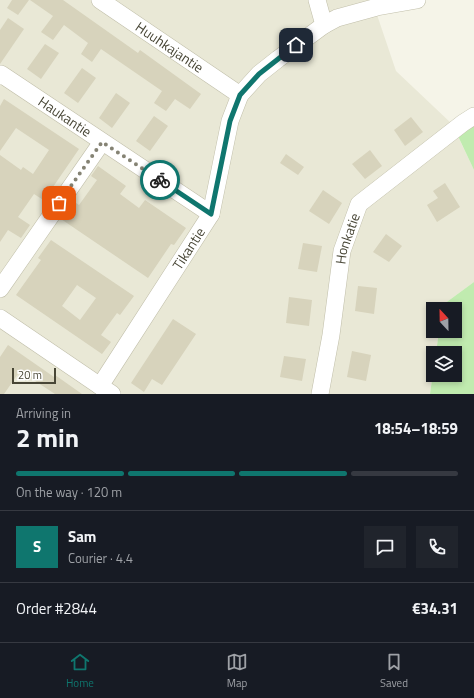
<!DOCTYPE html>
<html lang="en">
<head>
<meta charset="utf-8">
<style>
	:root { --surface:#171b24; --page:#20242c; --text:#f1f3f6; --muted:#9ea1a6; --line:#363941; --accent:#0f766e }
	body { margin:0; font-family:"Titillium Web",sans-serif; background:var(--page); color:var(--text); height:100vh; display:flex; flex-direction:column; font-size:15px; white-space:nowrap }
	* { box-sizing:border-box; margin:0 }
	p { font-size:13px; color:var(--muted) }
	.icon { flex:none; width:22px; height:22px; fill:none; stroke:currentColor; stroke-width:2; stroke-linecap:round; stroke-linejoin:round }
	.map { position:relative; height:394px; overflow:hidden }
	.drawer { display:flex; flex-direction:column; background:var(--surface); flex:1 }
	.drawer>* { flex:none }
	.needle { width:26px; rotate:338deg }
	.controls { position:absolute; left:426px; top:302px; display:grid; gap:8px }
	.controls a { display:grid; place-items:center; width:36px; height:36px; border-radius:0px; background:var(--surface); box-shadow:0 2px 6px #0003; font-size:20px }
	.scale { position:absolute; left:12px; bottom:10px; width:44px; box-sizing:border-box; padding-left:4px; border:2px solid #484636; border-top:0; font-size:11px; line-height:14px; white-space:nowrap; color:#484636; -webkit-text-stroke:3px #fff; paint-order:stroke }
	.pin { position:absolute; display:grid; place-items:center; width:34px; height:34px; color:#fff; margin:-17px; border-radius:8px; box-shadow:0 2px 6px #0006 }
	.courier { position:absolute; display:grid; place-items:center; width:40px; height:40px; margin:-20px; border:3px solid #0f766e; border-radius:50%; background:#fff; color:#222; box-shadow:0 1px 5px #0007 }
	.headline em { font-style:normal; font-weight:700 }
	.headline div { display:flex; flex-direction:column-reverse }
	.headline { display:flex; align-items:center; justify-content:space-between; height:68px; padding:0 16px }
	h1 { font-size:26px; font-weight:700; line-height:30px }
	.bar { display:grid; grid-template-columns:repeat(4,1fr); gap:6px 4px; align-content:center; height:48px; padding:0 16px }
	.bar i { height:5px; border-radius:3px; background:var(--line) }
	.bar .on { background:var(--accent) }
	.bar p { grid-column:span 4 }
	.line { display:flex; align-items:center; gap:10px; padding:0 16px; border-top:1px solid var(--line) }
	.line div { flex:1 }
	.round { display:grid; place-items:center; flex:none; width:42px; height:42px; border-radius:0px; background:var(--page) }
	.dock { display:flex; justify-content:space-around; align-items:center; height:56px; border-top:1px solid var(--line); background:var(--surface); font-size:11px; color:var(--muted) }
	.dock a { display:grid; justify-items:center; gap:2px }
	.dock .on { color:var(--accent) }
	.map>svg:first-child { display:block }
</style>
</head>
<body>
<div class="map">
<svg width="474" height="394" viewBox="0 0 474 394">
	<rect width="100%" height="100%" fill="#f5f4e8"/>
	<!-- residential -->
	<polygon fill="#e9e8d6" points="0,0 372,0 396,71 452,124 474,170 474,282 444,304 443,309 433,309 433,331 439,331 436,353 433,353 433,372 430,394 0,394"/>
	<!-- green -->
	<g fill="#c0ebaf">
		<polygon points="474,121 474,170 457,134"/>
		<polygon points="474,282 474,394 430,394 433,372 433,375 455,375 455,353 436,353 439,331 455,331 455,309 443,309 444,304"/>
	</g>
	<!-- building -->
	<g fill="#d7d3bc" fill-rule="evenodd">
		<polygon points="12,0 29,0 18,15 7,8"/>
		<polygon points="30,0 63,0 138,53 140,50 201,94 190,109 175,99 166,111 154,103 162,91 101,49 92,62 81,54 88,43 64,25 53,40 41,32 53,16"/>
		<polygon points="8,18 24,29 0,64 0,30"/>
		<polygon points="45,44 59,53 41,79 27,69"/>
		<polygon points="82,68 96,78 78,103 64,93"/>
		<polygon points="116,93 130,103 112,128 99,118"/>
		<polygon points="4,99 79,149 53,187 57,189 48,203 34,194 18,217 30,225 21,238 8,230 0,242 0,155 21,170 23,167 33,174 49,150 16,128 0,151 0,106"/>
		<polygon points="154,116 168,126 150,151 136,141"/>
		<polygon points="411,117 423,132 405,146 394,130"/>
		<polygon points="370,150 382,166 365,179 352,164"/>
		<polygon points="286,154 304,167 298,175 280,163"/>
		<polygon points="98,166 126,186 120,194 139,208 145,200 186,228 174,245 171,244 148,278 61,219 73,201 79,205 97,180 91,176"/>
		<polygon points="445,183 460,207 437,222 427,205 438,198 433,191"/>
		<polygon points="323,190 342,203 329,224 309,211"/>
		<polygon points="386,234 402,246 389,262 373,252"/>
		<path d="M 51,240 L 134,296 L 120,315 L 117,313 L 101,335 L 111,342 L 102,354 L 16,295 L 41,260 L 38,258 ZM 77,285 L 96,298 L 80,320 L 62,306 Z"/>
		<polygon points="303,243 322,246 317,272 298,269"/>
		<polygon points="358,286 377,288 374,314 355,311"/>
		<polygon points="289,297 312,300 309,326 286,323"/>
		<polygon points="173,319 196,334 162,385 152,379 144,392 131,383"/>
		<polygon points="8,345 54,377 55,375 82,394 55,394 20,371 4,394 0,394 0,357"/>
		<polygon points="352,351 371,355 366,381 347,377"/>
		<polygon points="284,356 306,359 302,381 280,377"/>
	</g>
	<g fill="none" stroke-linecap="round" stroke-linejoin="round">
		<defs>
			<g id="minor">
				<path id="s1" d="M 100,0 L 240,95"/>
				<polyline points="317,0 324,25"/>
				<path id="s2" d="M 0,76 L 1,74 L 211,214"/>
				<polyline points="0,289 102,142"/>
				<polyline points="0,318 100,386"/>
				<path id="s3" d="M 112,394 L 100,386 L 211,214 L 230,121 L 240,95 L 259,74 L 278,59 L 324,25 L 337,18 L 377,7 L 417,0"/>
				<path id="s4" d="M 320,394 L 331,335 L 342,251 L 359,204 L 463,123 L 474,116"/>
			</g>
		</defs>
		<!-- minor casing -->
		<use href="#minor" stroke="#c1bfaa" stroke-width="18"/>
		<!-- minor -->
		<use href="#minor" stroke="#fff" stroke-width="17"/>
	</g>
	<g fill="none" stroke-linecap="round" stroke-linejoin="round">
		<!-- done -->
		<polyline stroke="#858374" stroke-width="4" stroke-dasharray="0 7.2" points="59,203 102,142 160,180"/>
		<!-- route -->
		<polyline stroke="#0f766e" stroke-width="5" points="160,180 211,214 230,121 240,95 259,74 296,45"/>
	</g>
	<g text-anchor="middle" stroke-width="3" stroke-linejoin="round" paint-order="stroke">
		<!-- street labels -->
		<g font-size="14" fill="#484636" stroke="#fff">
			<text dy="5" stroke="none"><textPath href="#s1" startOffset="84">Huuhkajantie</textPath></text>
			<text dy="5" stroke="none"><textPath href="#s2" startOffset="79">Haukantie</textPath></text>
			<text dy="5" stroke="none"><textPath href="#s4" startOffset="158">Honkatie</textPath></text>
			<text dy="5" stroke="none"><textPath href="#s3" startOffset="178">Tikantie</textPath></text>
		</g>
	</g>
</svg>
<div class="controls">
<a><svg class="needle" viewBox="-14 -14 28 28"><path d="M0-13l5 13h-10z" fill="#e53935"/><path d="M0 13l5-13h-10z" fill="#9ea1a6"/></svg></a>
<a><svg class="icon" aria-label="layers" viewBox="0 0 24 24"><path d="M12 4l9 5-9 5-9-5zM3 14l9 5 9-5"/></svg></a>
</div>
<div class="scale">20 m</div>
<div class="pin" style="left:59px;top:203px;background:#ea580c"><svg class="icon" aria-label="bag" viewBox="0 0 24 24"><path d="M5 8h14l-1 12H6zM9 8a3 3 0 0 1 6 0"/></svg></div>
<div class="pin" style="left:296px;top:45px;background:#1f2937"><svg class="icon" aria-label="home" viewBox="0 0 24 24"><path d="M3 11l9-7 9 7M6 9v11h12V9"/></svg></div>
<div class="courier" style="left:160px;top:180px"><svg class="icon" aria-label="bike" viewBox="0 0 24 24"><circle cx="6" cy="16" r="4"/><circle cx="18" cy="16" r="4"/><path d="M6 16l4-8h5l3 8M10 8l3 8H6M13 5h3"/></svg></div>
</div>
<section class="drawer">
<div class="headline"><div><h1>2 min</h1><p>Arriving in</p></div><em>18:54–18:59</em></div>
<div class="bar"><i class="on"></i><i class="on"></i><i class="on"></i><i></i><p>On the way · 120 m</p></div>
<div class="line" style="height:72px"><b class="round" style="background:var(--accent);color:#fff">S</b><div><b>Sam</b><p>Courier · 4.4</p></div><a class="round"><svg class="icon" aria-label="chat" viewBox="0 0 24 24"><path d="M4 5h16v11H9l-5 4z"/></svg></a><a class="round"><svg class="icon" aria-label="phone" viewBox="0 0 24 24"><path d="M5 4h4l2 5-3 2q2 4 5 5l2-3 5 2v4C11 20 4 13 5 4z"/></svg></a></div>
<div class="line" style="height:52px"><div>Order #2844</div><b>€34.31</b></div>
</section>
<nav class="dock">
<a class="on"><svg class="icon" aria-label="home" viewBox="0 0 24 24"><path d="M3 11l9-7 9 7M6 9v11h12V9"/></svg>Home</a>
<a><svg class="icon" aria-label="map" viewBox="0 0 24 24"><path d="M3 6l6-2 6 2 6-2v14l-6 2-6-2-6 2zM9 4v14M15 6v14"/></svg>Map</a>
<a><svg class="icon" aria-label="saved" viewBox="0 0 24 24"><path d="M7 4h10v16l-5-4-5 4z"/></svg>Saved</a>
</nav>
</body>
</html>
